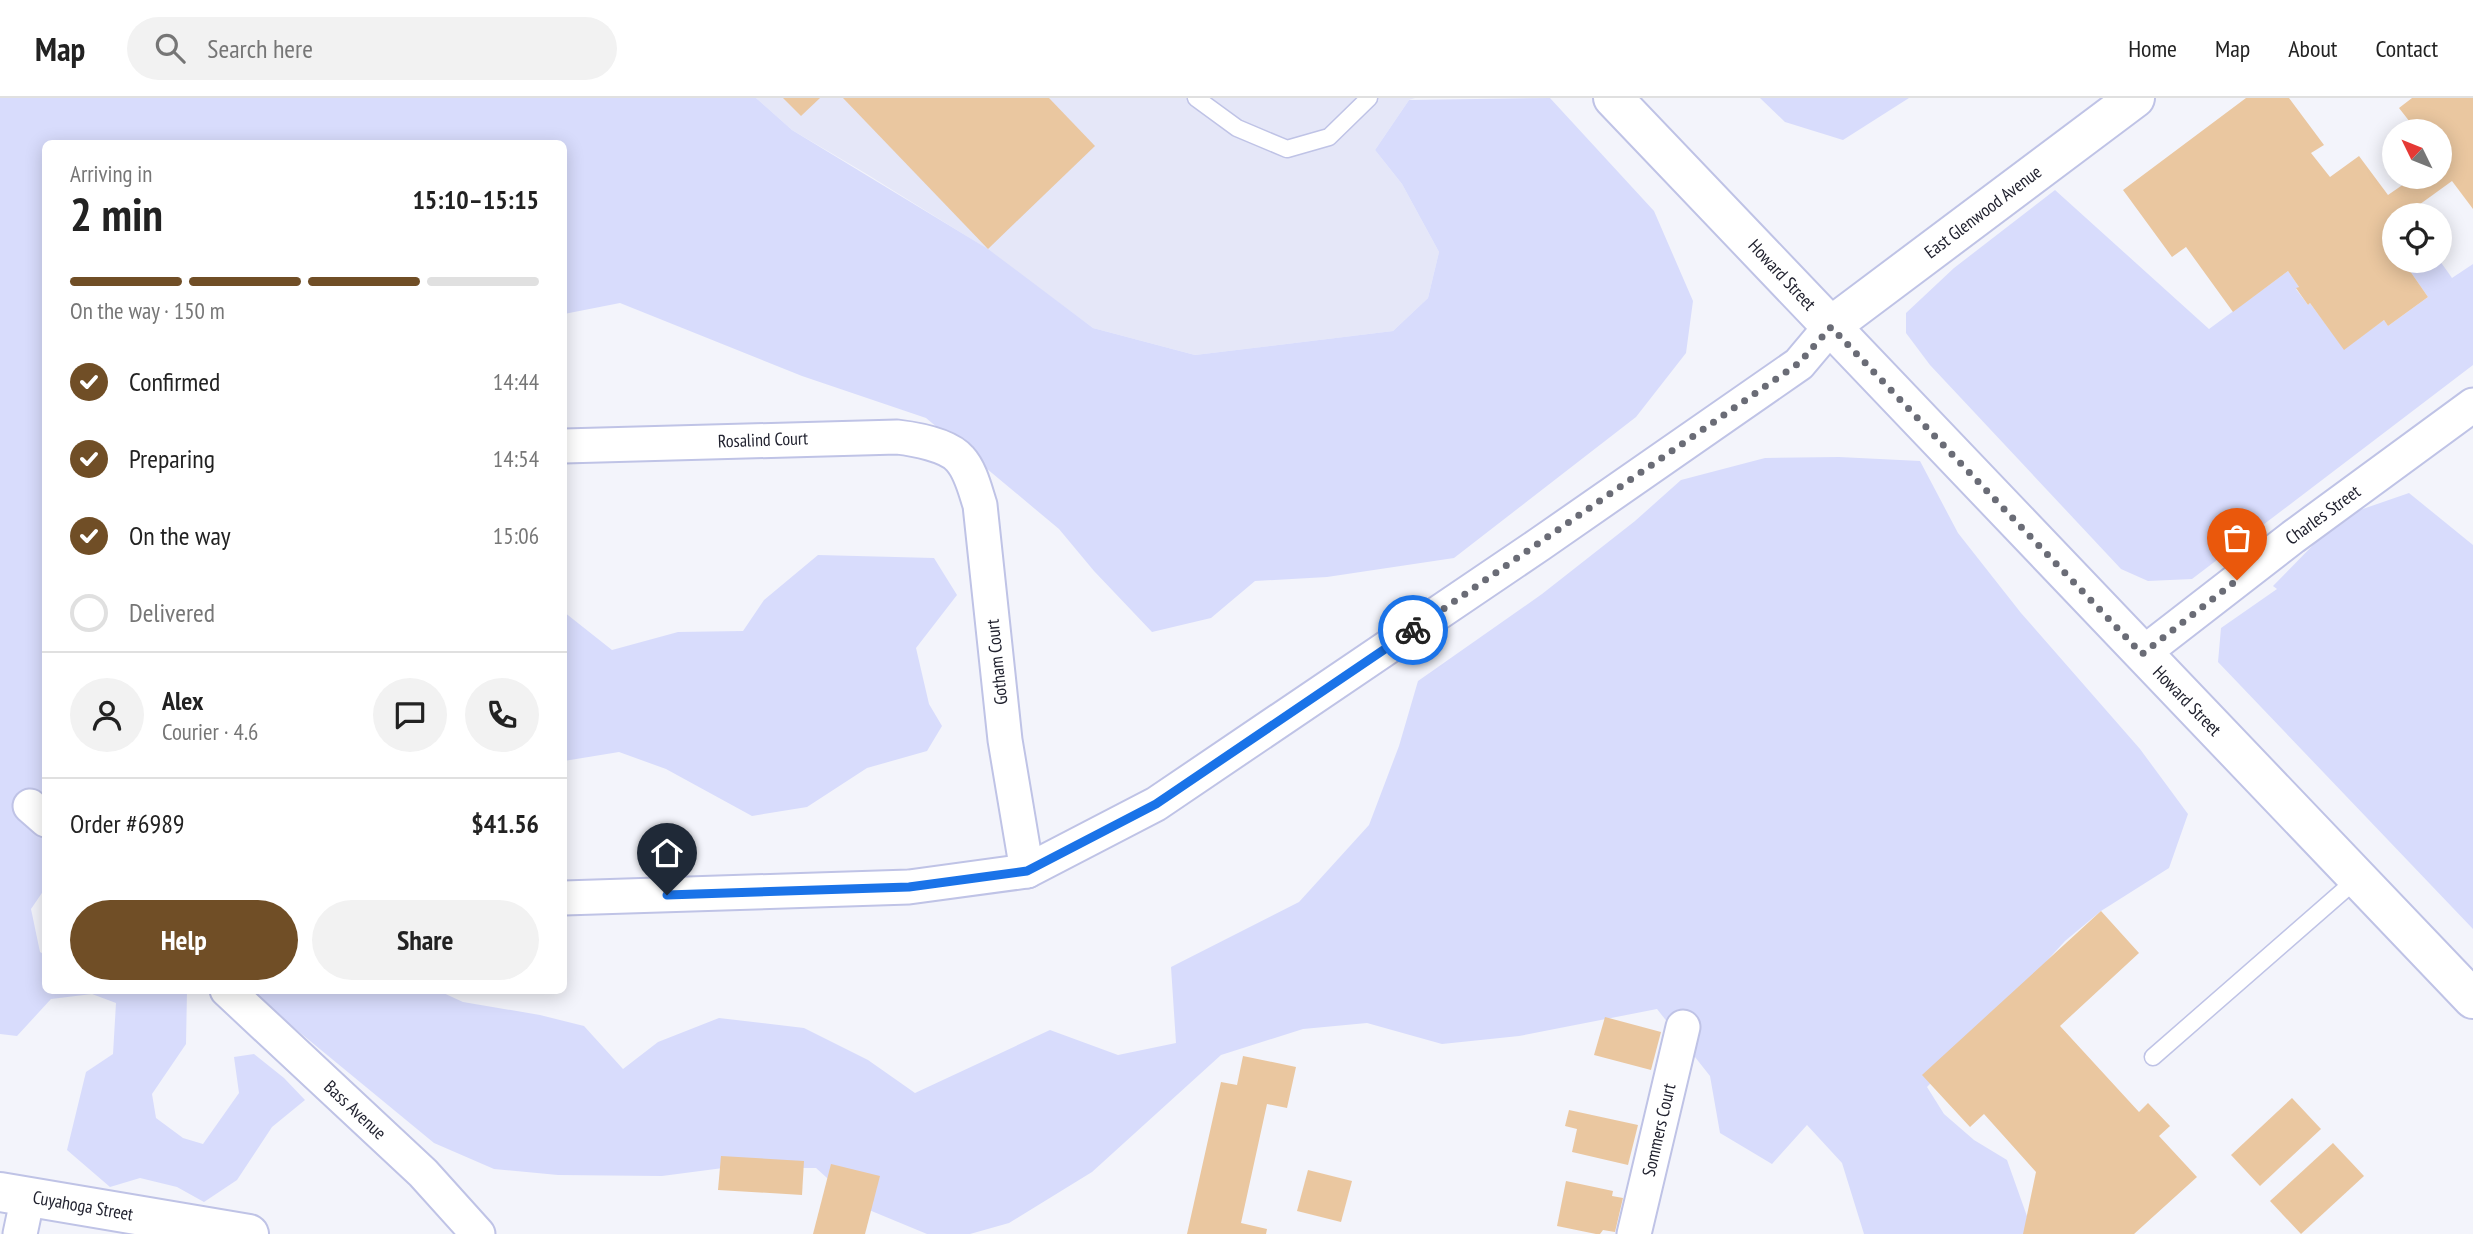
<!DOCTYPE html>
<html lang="en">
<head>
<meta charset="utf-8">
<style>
	:root { --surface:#fff; --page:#f2f2f2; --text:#222; --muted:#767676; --line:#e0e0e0; --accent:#704e26 }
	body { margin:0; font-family:"PT Sans Narrow",sans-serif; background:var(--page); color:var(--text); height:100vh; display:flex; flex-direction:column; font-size:26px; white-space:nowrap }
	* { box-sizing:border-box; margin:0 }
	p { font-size:23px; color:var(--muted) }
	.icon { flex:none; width:38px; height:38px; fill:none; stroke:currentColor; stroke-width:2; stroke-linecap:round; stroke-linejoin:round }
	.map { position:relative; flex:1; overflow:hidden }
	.details { position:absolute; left:42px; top:42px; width:525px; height:854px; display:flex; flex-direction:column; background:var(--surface); border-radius:10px; box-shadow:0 4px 18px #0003 }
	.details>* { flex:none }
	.needle { width:46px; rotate:313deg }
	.fabs { position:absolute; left:2382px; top:21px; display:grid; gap:14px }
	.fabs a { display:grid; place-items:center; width:70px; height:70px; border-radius:50%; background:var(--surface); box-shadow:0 4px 18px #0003; font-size:35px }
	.pin { position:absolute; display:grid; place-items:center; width:60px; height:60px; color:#fff; margin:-72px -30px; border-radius:50% 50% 50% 0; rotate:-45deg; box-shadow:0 0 7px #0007 }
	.pin .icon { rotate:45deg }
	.courier { position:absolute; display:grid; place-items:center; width:70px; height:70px; margin:-35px; border:5px solid #1a73e8; border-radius:50%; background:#fff; color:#222; box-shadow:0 2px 9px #0007 }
	.headline em { font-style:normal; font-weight:700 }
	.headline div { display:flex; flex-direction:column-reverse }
	.headline { display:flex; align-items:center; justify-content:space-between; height:119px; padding:0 28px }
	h1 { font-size:46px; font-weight:700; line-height:52px }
	.bar { display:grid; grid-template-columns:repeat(4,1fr); gap:10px 7px; align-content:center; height:84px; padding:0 28px }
	.bar i { height:9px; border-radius:5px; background:var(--line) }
	.bar .on { background:var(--accent) }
	.bar p { grid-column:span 4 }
	.line { display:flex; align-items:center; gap:18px; padding:0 28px; border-top:2px solid var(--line) }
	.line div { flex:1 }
	.round { display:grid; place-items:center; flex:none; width:74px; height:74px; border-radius:37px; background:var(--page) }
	ol { padding:0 28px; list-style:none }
	li { display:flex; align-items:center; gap:21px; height:77px }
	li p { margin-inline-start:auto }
	li .icon { padding:7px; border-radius:50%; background:var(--accent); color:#fff; stroke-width:4 }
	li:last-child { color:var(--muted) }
	li i { width:38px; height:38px; border:4px solid var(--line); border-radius:50% }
	.button { display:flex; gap:14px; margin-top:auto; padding:14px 28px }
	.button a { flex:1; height:80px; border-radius:42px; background:var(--accent); color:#fff; font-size:28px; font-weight:700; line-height:80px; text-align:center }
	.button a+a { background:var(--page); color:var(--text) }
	header { display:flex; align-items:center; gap:42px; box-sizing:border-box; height:98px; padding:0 35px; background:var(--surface); border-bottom:2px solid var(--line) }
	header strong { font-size:33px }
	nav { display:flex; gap:38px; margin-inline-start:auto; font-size:24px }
	.search { width:490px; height:63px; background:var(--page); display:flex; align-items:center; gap:18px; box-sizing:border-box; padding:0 24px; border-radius:38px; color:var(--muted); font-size:26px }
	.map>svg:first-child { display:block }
</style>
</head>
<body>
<header>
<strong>Map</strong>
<div class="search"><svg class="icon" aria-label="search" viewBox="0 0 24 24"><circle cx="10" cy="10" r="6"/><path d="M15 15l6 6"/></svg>Search here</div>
<nav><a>Home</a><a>Map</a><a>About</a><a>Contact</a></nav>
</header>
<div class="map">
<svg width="2473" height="1136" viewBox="0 0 2473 1136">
	<rect width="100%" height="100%" fill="#f3f4fb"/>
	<!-- built -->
	<polygon fill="#e5e7f8" points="756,0 1415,0 1409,2 1375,52 1402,86 1439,154 1428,200 1393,233 1195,257 1093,230 981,147 865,75 792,32"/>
	<!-- green -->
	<g fill="#d8dcfc">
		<polygon points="0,0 756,0 792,32 988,151 1093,230 1195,257 1393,233 1428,200 1439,154 1402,86 1375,52 1409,2 1550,0 1654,113 1693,203 1686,255 1636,319 1454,460 1327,479 1255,483 1211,520 1152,534 1094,473 1059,431 926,320 802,278 620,205 564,216 564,46 46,46 46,789 31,811 40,854 45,857 46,892 187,893 186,946 152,996 156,1020 183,1040 203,1046 239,995 234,959 254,956 284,980 305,1002 272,1029 237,1082 204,1104 177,1089 140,1080 110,1089 67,1052 86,974 113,956 116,905 92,896 51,901 17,938 0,936"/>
		<polygon points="1760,0 1909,0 1843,42 1785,24"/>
		<polygon points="2055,92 2209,231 2288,173 2299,189 2296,191 2308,207 2310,205 2344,251 2384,222 2388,228 2428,199 2410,173 2424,163 2440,163 2452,180 2473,166 2473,267 2192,481 2148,483 2121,471 1930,267 1906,235 1906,215 1954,170"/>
		<polygon points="1839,359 1920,363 1958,435 2021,515 2140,651 2188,716 2169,770 2101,813 2065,843 1987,928 1927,989 1944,1016 1974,1042 2007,1062 2028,1121 2025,1136 1864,1136 1842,1065 1807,1027 1772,1066 1720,1035 1710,978 1657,911 1519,938 1442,946 1367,925 1303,931 1221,957 1092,1074 1009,1125 970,1136 927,1136 857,1107 816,1070 723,1070 662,1078 558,1077 494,1071 434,1045 270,910 253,893 439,893 463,904 540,917 584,928 623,971 658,944 719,920 804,930 868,962 915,995 1050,932 1118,957 1176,945 1171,869 1299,804 1369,727 1399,648 1418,583 1542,496 1635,423 1681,382 1765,360"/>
		<polygon points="2409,395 2473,447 2473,831 2218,564 2221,530 2277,491 2273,488 2318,442 2357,413"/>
		<polygon points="818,457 934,460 957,497 916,550 929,606 942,628 927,653 867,670 807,709 752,718 666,671 619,654 564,663 564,514 612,552 678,534 743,533 764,502"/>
	</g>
	<!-- building -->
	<g fill="#eac7a0">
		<polygon points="783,0 820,0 801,18"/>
		<polygon points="843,0 1049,0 1095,48 988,151"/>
		<polygon points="2246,0 2289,0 2324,47 2311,55 2330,79 2359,58 2388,97 2414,79 2440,79 2440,33 2417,33 2399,10 2412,0 2473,0 2473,111 2452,83 2405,117 2394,117 2394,163 2424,163 2410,173 2428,199 2388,228 2384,222 2344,252 2310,205 2308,207 2296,190 2299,189 2288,173 2233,214 2186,149 2172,159 2123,92"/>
		<polygon points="2101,813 2139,855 2060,928 2139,1014 2148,1005 2170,1028 2159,1038 2197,1079 2134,1136 2023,1136 2036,1074 1984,1016 1970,1029 1922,977"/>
		<polygon points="1605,919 1661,934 1651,972 1594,957"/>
		<polygon points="1243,958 1296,969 1287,1010 1267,1006 1241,1125 1267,1131 1266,1136 1187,1136 1221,984 1237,987"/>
		<polygon points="2292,1000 2321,1031 2260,1088 2231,1057"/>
		<polygon points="1569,1012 1638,1027 1628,1067 1572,1054 1577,1031 1565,1028"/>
		<polygon points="2333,1045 2364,1078 2301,1136 2270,1103"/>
		<polygon points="721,1058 804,1063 802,1097 718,1092"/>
		<polygon points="831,1066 880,1078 865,1136 813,1136"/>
		<polygon points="1308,1072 1352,1083 1341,1124 1297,1113"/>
		<polygon points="1566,1083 1613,1093 1612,1098 1623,1100 1615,1134 1603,1132 1600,1136 1596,1136 1557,1128"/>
	</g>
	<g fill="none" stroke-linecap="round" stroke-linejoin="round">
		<defs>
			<g id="lane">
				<polyline points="1196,0 1237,30 1287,51 1329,39 1369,0"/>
				<polyline points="2153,959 2358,780"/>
			</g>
			<g id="street">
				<path d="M 564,348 L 897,339 C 914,341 948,347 960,361 C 971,373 975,392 980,407 L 1005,642 L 1027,773"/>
				<polyline points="2142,556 2293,439 2473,307"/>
				<polyline points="30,708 46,722"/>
				<polyline points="564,800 909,789 1027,773 1156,706 1540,446 1799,266 1831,228"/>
				<polyline points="227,892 423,1075 478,1136"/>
				<polyline points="20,1136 28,1098"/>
				<polyline points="1634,1136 1683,929"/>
			</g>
			<g id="secondary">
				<polyline points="1613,0 2473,901"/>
				<polyline points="1831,228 2135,0"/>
				<polyline points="0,1094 249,1136"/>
			</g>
		</defs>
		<!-- lane casing -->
		<use href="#lane" stroke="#bfc3e6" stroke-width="19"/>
		<!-- street casing -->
		<use href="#street" stroke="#bfc3e6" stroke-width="37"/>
		<!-- secondary casing -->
		<use href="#secondary" stroke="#bfc3e6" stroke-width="42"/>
		<!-- lane -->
		<use href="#lane" stroke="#fff" stroke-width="16"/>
		<!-- street -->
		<use href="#street" stroke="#fff" stroke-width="33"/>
		<!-- secondary -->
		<use href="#secondary" stroke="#fff" stroke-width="38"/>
	</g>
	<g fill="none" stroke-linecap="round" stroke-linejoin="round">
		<!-- done -->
		<polyline stroke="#6a6c76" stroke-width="7" stroke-dasharray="0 12.6" points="1413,532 1799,265 1831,229 2142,556 2237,482"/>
		<!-- route -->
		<polyline stroke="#1a73e8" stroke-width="9" points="667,797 909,789 1027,773 1156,706 1413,532"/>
	</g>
	<g text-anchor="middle" stroke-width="5" stroke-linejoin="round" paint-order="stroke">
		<!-- street labels -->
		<g font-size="18" fill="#21222f" stroke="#fff">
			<text transform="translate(1983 114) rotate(-37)" y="6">East Glenwood Avenue</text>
			<text transform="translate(1782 177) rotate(47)" y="6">Howard Street</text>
			<text transform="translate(763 342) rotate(-2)" y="6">Rosalind Court</text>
			<text transform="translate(2323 417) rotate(-36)" y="6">Charles Street</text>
			<text transform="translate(997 564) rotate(-96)" y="6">Gotham Court</text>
			<text transform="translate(2187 603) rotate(46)" y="6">Howard Street</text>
			<text transform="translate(355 1012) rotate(43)" y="6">Bass Avenue</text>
			<text transform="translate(1659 1032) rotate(-77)" y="6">Sommers Court</text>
			<text transform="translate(83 1108) rotate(10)" y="6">Cuyahoga Street</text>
		</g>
	</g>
</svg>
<div class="fabs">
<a><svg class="needle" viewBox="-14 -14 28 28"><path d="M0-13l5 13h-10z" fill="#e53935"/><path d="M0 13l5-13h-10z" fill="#767676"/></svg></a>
<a><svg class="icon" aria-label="locate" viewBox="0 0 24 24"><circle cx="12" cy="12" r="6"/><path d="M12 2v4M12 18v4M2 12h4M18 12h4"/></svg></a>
</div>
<div class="pin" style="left:2237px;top:482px;background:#ea580c"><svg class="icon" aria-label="bag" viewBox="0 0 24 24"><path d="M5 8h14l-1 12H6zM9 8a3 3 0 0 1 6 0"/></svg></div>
<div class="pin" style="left:667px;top:797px;background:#1f2937"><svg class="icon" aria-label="home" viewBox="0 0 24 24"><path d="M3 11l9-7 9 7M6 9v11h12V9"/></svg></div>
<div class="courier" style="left:1413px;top:532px"><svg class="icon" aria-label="bike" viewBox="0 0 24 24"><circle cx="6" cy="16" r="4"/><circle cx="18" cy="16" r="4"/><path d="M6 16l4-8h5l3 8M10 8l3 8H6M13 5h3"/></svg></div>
<section class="details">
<div class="headline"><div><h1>2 min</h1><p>Arriving in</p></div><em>15:10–15:15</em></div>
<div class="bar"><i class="on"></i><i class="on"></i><i class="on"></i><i></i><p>On the way · 150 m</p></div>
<ol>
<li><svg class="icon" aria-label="check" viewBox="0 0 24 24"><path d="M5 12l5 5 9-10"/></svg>Confirmed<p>14:44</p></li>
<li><svg class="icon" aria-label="check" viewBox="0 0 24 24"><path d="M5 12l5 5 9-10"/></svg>Preparing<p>14:54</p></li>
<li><svg class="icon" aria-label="check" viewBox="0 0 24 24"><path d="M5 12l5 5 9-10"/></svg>On the way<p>15:06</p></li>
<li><i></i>Delivered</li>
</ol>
<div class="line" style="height:126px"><a class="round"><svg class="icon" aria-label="person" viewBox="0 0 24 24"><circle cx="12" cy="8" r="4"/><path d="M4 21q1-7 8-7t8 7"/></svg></a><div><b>Alex</b><p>Courier · 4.6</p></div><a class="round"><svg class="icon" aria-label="chat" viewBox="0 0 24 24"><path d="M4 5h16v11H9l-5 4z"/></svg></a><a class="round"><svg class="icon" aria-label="phone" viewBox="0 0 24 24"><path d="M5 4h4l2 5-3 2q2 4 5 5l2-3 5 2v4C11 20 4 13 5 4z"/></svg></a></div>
<div class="line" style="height:91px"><div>Order #6989</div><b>$41.56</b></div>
<div class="button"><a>Help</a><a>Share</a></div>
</section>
</div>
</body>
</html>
